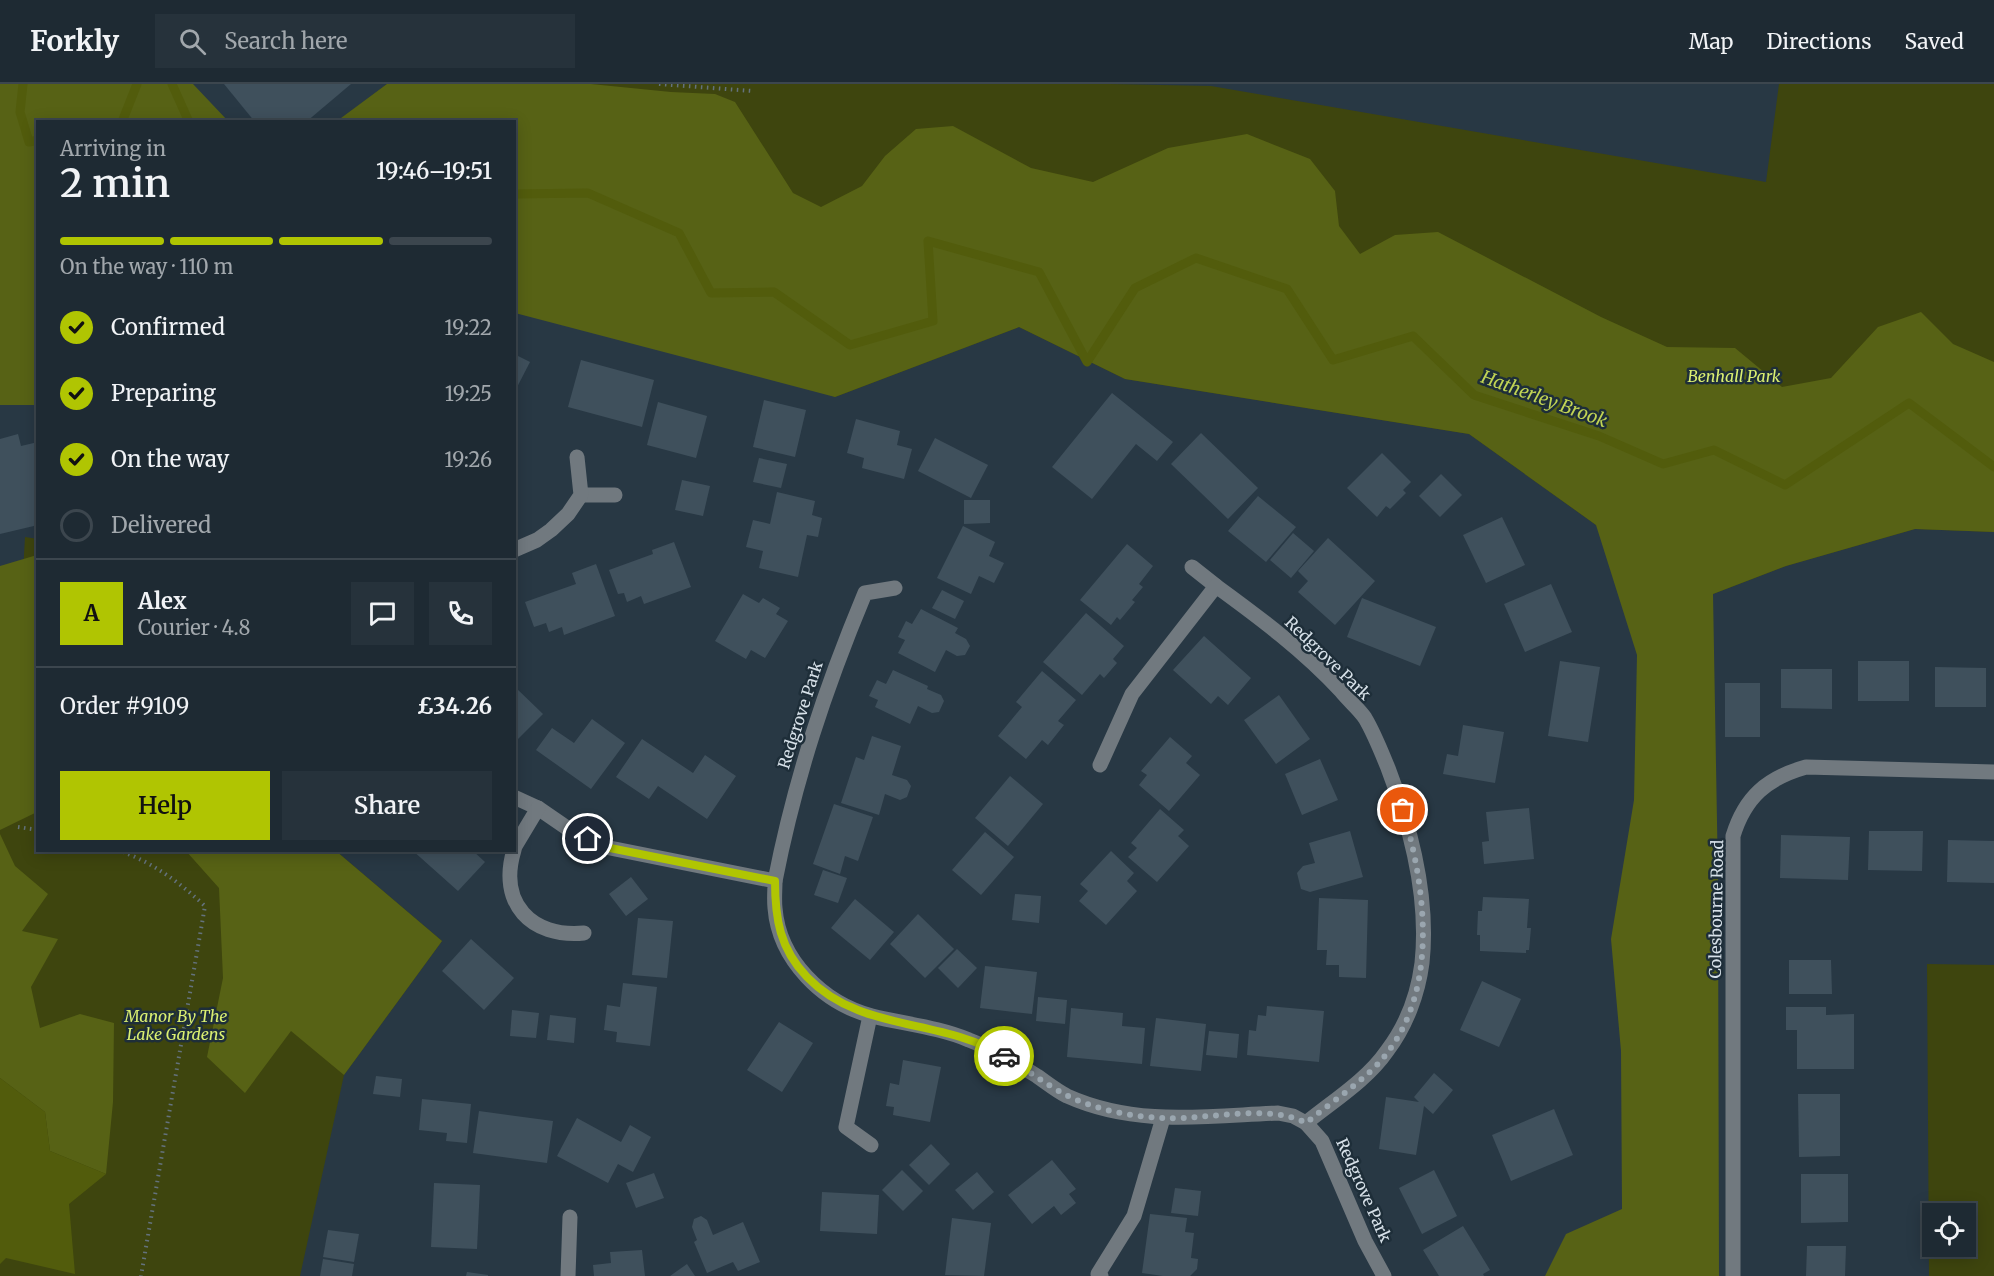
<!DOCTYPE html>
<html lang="en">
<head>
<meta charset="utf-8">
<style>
	:root { --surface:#1e2a33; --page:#26323b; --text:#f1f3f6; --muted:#a1a7ac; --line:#3c464e; --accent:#b0c502 }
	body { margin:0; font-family:Merriweather,serif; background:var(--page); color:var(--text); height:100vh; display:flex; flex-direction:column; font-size:22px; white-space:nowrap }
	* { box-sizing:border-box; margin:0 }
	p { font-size:20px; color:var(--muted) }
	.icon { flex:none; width:33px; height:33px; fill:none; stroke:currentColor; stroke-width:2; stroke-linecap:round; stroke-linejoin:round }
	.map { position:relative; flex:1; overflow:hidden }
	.panel { position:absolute; left:36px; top:36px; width:480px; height:732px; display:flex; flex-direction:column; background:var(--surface); border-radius:0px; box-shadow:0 3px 15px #0003,0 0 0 2px var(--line) }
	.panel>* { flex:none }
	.fabs { position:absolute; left:1922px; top:1119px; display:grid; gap:12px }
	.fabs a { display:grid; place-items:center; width:54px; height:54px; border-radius:0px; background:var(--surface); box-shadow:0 3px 15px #0003,0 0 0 2px var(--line); font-size:30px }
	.pin { position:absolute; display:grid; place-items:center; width:51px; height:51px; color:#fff; margin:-26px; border:3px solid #fff; border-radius:50%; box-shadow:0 2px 6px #0007 }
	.courier { position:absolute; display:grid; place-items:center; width:60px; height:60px; margin:-30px; border:4px solid #b0c502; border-radius:50%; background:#fff; color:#222; box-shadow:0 2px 8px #0007 }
	.overview em { font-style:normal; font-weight:600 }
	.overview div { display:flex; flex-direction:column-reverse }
	.overview { display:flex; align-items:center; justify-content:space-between; height:102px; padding:0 24px }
	h1 { font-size:39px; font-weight:600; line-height:45px }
	.bar { display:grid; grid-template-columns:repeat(4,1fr); gap:9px 6px; align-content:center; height:72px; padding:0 24px }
	.bar i { height:8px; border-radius:4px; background:var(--line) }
	.bar .current { background:var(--accent) }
	.bar p { grid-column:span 4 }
	.line { display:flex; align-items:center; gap:15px; padding:0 24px; border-top:2px solid var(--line) }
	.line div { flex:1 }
	.round { display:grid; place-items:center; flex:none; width:63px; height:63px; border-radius:0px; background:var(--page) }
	ol { padding:0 24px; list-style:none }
	li { display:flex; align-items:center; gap:18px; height:66px }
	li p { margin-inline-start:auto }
	li .icon { padding:6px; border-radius:50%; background:var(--accent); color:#111; stroke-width:4 }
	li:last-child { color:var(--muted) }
	li i { width:33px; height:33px; border:3px solid var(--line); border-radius:50% }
	.button { display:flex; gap:12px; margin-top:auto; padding:12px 24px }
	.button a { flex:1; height:69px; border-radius:0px; background:var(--accent); color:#111; font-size:24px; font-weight:600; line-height:69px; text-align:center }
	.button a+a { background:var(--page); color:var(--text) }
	header { display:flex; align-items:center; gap:36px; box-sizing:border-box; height:84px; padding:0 30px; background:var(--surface); border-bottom:2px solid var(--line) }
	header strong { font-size:28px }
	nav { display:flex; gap:33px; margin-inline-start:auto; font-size:21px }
	.search { width:420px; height:54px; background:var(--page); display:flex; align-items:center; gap:15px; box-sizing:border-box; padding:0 21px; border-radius:0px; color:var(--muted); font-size:22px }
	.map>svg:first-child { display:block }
</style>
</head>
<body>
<header>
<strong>Forkly</strong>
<div class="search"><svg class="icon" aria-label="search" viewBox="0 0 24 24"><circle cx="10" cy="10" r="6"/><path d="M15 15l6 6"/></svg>Search here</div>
<nav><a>Map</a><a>Directions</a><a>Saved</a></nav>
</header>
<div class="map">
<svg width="1994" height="1192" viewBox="0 0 1994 1192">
	<rect width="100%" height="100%" fill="#283844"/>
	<!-- green -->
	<g fill="#3e450e" fill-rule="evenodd">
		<polygon points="387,0 1111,0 1211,2 1766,98 1779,0 1994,0 1994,448 1915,445 1786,482 1713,510 1596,441 1469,350 1125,295 1019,243 835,313 515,183 514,38 337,38"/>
		<polygon points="25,453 38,455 38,766 336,767 442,857 344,991 300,1192 0,1192 0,551 21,525"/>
		<path d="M 1927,880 L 1994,881 L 1994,1192 L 1929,1192 ZM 1932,1130 L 1965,1130 L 1965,1162 L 1932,1162 Z"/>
	</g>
	<!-- forest -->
	<g fill="#576215">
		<polygon points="0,0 193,0 228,37 38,38 37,321 0,321"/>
		<polygon points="387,0 591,0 671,8 715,10 735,18 793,109 821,123 862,102 885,72 916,45 953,42 1031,84 1093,98 1168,64 1247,50 1310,75 1335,107 1339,142 1360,170 1395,151 1438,148 1601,233 1667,263 1735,264 1782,303 1831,294 1878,243 1921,228 1953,260 1994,278 1994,448 1915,445 1786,482 1713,510 1718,794 1719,1192 1545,1192 1566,1150 1622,1125 1621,967 1611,855 1634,716 1637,571 1596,441 1469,350 1125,295 1019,243 835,313 515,229 514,38 337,37"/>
		<polygon points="37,471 37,728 0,746 0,482"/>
		<polygon points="0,750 15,782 48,810 22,847 58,855 31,903 40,944 80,930 114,939 113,1018 106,1090 50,1067 45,1028 0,994"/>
		<polygon points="186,767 336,767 442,857 344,991 291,947 245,1009 207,973 223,894 219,804"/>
	</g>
	<!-- water -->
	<polygon fill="#525c0c" points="0,994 45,1028 50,1067 106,1090 69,1120 75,1190 6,1174 0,1180"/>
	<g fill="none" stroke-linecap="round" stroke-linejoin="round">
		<!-- stream -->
		<g stroke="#525c0c" stroke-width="9">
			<polyline points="23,0 20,28 29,58 38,56"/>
			<polyline points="172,0 189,38"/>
			<polyline points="122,38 137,0"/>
			<polyline points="514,110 588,109 679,149 711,209 774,208 850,261 933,237 928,157 1039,188 1087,278 1135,204 1196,174 1287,205 1333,276 1413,252 1474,311 1599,352 1663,380 1714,366 1785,401 1909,319 1994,383"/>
		</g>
	</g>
	<!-- building -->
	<g fill="#3f505c">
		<polygon points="224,0 351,0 306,38 255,38"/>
		<polygon points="514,270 530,278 514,309"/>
		<polygon points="581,276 654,296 642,343 568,323"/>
		<polygon points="1112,309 1173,358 1157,377 1136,360 1092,415 1052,383"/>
		<polygon points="764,316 806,326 795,373 753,363"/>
		<polygon points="658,318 707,332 696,374 647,361"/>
		<polygon points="856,335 900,347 897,361 912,365 904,395 862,384 864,374 847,369"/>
		<polygon points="1201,349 1258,404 1228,435 1171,380"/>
		<polygon points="18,350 21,362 38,358 38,441 0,450 0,355"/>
		<polygon points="935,354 988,381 971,414 918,387"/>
		<polygon points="1382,369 1411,398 1403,406 1406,409 1390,425 1386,422 1377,433 1347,404"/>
		<polygon points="759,374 787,380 781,404 753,398"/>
		<polygon points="1441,390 1462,411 1440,433 1419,412"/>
		<polygon points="682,396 710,402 703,432 675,426"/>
		<polygon points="777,408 815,417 812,431 822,434 818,453 807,451 798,493 759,484 763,467 746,463 753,436 770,440"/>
		<polygon points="1258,412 1296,443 1266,478 1228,447"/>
		<polygon points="964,416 990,416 990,439 964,440"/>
		<polygon points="1502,433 1525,481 1486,499 1463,451"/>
		<polygon points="963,442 995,458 989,472 1004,479 994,499 979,492 971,510 937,494"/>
		<polygon points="1293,449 1314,467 1291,494 1270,476"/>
		<polygon points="1328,454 1375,497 1335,541 1298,508 1308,497 1298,487"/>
		<polygon points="674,458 691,503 644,520 641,512 627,518 624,509 618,510 609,486 653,470 652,466"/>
		<polygon points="1127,460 1153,482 1139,500 1143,503 1132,516 1135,518 1120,536 1117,533 1111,541 1080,516"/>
		<polygon points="596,480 615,532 564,551 562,543 549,548 546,539 534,543 525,518 576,500 572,489"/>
		<polygon points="1551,500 1572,548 1525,568 1504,520"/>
		<polygon points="942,506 964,517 955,535 932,524"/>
		<polygon points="743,510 759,519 763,514 780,524 776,530 788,537 765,574 751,566 746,575 715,557"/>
		<polygon points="1362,514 1436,543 1420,582 1347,553"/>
		<polygon points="921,525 958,544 955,549 966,555 970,562 965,571 957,572 946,566 935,588 898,569 905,556 898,553 906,537 912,540"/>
		<polygon points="1086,529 1124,562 1113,575 1117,579 1104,594 1100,590 1082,611 1043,578"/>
		<polygon points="1204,552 1251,594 1228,621 1218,612 1211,620 1173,586"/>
		<polygon points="1560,577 1600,583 1588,658 1548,652"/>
		<rect x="1858" y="577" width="51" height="40"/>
		<polygon points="1935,583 1986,584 1986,623 1935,623"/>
		<polygon points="1781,585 1832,585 1832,625 1781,624"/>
		<polygon points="893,586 928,602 927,605 941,611 944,617 939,628 932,629 918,622 910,640 875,623 878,616 869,612 877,596 886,600"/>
		<polygon points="1042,587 1076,616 1058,637 1064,641 1048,661 1042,656 1026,675 998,652 1022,623 1016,618"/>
		<rect x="1725" y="599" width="35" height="54"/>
		<polygon points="514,602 543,630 514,659"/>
		<polygon points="1279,611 1310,655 1276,680 1244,636"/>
		<polygon points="592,635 625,659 591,705 536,666 552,644 574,659"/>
		<polygon points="1463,641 1504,648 1495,699 1443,690 1447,670 1458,672"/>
		<polygon points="872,652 901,662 892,691 907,696 911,702 907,713 900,716 885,710 879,731 841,719 856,673 864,676"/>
		<polygon points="1170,653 1192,672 1186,679 1200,691 1169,727 1139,701 1147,691 1141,687"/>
		<polygon points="642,655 693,689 705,671 736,692 707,735 658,702 649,715 616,693"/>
		<polygon points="1320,675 1338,716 1302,731 1285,690"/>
		<polygon points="1010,692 1043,720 1008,762 975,734"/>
		<polygon points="834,720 873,733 858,777 845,772 840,790 813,780"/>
		<polygon points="1529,724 1534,775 1484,780 1482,758 1489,757 1486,728"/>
		<polygon points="1160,725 1184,746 1178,752 1189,762 1157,798 1128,773 1137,764 1131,759"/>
		<polygon points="1350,747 1363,793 1310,808 1301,805 1297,789 1303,782 1315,779 1309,759"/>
		<polygon points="1869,747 1923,747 1922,787 1868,786"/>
		<polygon points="985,748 1014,773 981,811 952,786"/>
		<polygon points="1781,751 1850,753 1848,796 1780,794"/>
		<polygon points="1948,756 1994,757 1994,799 1947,798"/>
		<polygon points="412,766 472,766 485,778 458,807"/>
		<polygon points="1111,767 1134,789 1127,797 1137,807 1106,841 1079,817 1088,807 1080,800"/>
		<polygon points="823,786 847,794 838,819 814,811"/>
		<polygon points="631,793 648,815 626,832 609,810"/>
		<polygon points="1015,810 1041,812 1039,839 1012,836"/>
		<polygon points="1483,813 1529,815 1527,844 1531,844 1529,866 1526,866 1526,869 1480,867 1480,851 1477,851 1478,827 1482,827"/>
		<polygon points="1319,814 1368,816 1366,894 1339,893 1339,881 1326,881 1327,866 1317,866"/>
		<polygon points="855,815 894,848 870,876 831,844"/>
		<polygon points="918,830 954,865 925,894 890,860"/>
		<polygon points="638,834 673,837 667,894 632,891"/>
		<polygon points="471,855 514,894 484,926 442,887"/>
		<polygon points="957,865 977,884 958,904 938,884"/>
		<polygon points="1789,876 1831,876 1832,910 1789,910"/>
		<polygon points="985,882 1037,888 1032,930 980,924"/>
		<polygon points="1482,897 1521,915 1499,963 1460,946"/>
		<polygon points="623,899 657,903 650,962 616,958 617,948 604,946 607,921 620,923"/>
		<polygon points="1038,913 1067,916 1065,940 1036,937"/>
		<polygon points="1267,922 1324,927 1319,978 1247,971 1249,946 1256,947 1258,931 1266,932"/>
		<polygon points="1786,923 1826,923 1826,931 1854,930 1854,985 1797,985 1797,946 1786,946"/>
		<polygon points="1071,924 1123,929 1122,942 1145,944 1142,980 1067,973"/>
		<polygon points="512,926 539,929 536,954 510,952"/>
		<polygon points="550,931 576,934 574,959 547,956"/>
		<polygon points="1156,934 1206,940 1201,987 1150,982"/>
		<polygon points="779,938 813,959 782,1008 747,986"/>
		<polygon points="1209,947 1239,950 1237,974 1206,971"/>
		<polygon points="903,976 941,983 930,1038 893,1031 894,1023 886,1022 890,999 899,1001"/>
		<polygon points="1434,989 1453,1006 1433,1030 1424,1022 1416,1071 1379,1065 1386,1013 1419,1018 1414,1013"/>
		<polygon points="376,992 402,995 400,1013 373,1010"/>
		<polygon points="1798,1010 1840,1010 1840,1072 1799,1073"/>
		<polygon points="422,1015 471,1020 467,1059 446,1057 447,1049 419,1046"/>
		<polygon points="1554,1025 1573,1071 1511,1097 1492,1051"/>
		<polygon points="479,1027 553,1037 547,1079 473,1069"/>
		<polygon points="577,1034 621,1058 630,1041 651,1053 633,1088 618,1080 608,1099 557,1072"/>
		<polygon points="931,1060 950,1080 929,1101 909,1081"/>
		<polygon points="1052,1076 1076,1105 1069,1110 1076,1119 1061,1131 1054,1122 1032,1140 1008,1111"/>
		<polygon points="902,1086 923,1107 903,1127 882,1106"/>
		<polygon points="1434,1086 1457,1132 1422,1150 1399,1104"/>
		<polygon points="977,1088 994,1108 973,1126 955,1106"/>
		<polygon points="654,1089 664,1114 636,1124 626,1099"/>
		<polygon points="1801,1090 1848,1090 1848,1138 1801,1139"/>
		<polygon points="434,1099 480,1101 477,1165 431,1163"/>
		<polygon points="1175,1104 1201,1107 1198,1132 1171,1129"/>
		<polygon points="822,1108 879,1111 877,1150 820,1147"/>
		<polygon points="1150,1130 1187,1134 1185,1148 1194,1149 1191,1174 1198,1175 1197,1185 1190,1192 1163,1192 1142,1189"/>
		<polygon points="701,1132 707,1136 713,1151 743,1138 760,1178 738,1187 733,1178 707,1189 694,1158 697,1156 692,1143 694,1135"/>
		<polygon points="952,1134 991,1139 984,1192 945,1191"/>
		<polygon points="1463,1142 1490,1186 1483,1190 1484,1192 1439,1192 1423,1166"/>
		<polygon points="328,1146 359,1150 354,1178 323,1173"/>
		<polygon points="1807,1162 1846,1162 1845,1192 1806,1192"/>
		<polygon points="642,1166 645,1192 594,1192 593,1181 611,1179 610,1168"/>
		<polygon points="323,1175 354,1180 352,1192 320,1192"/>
		<polygon points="687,1180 695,1192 670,1192"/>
		<polygon points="467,1188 488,1191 488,1192 466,1192"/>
	</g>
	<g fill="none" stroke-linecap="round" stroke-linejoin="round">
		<!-- path -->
		<g stroke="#64727d" stroke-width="4" stroke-dasharray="1.5 4.5" stroke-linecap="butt">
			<polyline points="659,0 752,7"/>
			<polyline points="18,743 38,746"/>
			<path d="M 117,766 C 151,777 179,798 205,822 L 141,1192"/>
		</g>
		<!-- minor -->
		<g stroke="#71797f" stroke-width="15">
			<polyline points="581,411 615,411"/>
			<polyline points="514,466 537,456 551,446 568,430 581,411 577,373"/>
			<polyline points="1192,483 1216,502"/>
			<path d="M 1100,681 L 1132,610 L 1216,502 C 1260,534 1304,567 1341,607 C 1348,616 1359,625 1365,634 C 1374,649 1381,667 1388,684 C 1411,744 1429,814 1422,879 C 1418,910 1406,942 1387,967 C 1367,996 1333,1017 1306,1039"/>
			<path d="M 514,713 L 538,724 L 570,746 L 605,763 L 775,797 C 775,806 774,815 775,824 C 779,876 823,919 872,932 C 904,940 938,943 969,956 C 993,965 1015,978 1037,992 C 1047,999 1057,1007 1067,1012 C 1136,1043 1206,1032 1278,1029 L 1293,1032 L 1306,1039 L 1322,1057 L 1365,1157 L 1384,1192"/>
			<polyline points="514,764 538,724"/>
			<path d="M 514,766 C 498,819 531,854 584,849"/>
			<path d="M 775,797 C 795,695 825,605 865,509 L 895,504"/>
			<polyline points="870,932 846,1043 871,1061"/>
			<polyline points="568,1192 570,1133"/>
			<polyline points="1101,1192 1098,1190 1134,1132 1163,1034"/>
			<path d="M 1733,1192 L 1733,752 C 1745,713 1767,694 1806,683 L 1994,688"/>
		</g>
	</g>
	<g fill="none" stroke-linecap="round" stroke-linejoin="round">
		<!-- done -->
		<path stroke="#9aa6af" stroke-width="6" stroke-dasharray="0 10.8" d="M 1004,972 C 1025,984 1045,1000 1066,1011 C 1096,1026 1132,1033 1165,1034 C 1208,1036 1268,1019 1306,1039 C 1328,1021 1353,1004 1374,984 C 1441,917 1427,809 1403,726"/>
		<!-- route -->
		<path stroke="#b0c502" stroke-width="8" d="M 588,755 L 605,763 L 775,797 C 775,835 780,865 807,893 C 861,949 939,933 1004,972"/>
	</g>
	<g text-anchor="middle" stroke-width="5" stroke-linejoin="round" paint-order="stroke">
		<!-- park labels -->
		<g font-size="16" font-style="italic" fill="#dbf071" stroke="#1e2e39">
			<text x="1734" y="298">Benhall Park</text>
			<text x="176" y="938">Manor By The<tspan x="176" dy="18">Lake Gardens</tspan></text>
		</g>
		<!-- street labels -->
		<g font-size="16" fill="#d7e1e9" stroke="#1e2e39">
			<text transform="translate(1328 574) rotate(44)" y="6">Redgrove Park</text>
			<text transform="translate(800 631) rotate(-72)" y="6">Redgrove Park</text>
			<text transform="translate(1716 825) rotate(-89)" y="6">Colesbourne Road</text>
			<text transform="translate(1364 1106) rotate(66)" y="6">Redgrove Park</text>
		</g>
		<!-- water labels -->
		<g font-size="18" font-style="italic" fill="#c1d454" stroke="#1e2e39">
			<text transform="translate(1544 315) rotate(20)" y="6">Hatherley Brook</text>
		</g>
	</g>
</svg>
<div class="fabs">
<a><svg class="icon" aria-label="locate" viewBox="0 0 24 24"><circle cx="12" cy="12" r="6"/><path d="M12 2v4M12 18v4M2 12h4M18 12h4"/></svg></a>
</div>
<div class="pin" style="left:1403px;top:726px;background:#ea580c"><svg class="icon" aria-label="bag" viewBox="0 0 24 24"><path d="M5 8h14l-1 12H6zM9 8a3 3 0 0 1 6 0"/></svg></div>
<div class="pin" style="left:588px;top:755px;background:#1f2937"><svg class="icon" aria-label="home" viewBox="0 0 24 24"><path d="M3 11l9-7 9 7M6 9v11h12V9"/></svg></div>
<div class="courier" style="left:1004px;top:972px"><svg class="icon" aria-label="car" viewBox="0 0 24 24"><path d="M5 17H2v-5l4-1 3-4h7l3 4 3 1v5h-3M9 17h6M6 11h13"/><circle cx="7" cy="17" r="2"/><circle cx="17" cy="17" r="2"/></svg></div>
<section class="panel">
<div class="overview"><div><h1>2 min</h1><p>Arriving in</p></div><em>19:46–19:51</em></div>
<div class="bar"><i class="current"></i><i class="current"></i><i class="current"></i><i></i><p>On the way · 110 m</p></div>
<ol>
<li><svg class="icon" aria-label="check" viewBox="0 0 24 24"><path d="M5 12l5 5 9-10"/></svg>Confirmed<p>19:22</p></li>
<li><svg class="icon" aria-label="check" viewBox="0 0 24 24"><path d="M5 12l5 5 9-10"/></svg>Preparing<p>19:25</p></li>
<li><svg class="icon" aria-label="check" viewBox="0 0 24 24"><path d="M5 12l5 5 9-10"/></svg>On the way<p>19:26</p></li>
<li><i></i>Delivered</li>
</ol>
<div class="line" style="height:108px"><b class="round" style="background:var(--accent);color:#111">A</b><div><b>Alex</b><p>Courier · 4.8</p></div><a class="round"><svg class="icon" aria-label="chat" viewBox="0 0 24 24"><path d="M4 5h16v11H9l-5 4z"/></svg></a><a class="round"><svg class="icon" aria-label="phone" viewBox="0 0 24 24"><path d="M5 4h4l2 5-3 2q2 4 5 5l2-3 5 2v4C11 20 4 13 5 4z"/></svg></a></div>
<div class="line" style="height:78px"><div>Order #9109</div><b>£34.26</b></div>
<div class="button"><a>Help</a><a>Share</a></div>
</section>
</div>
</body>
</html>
